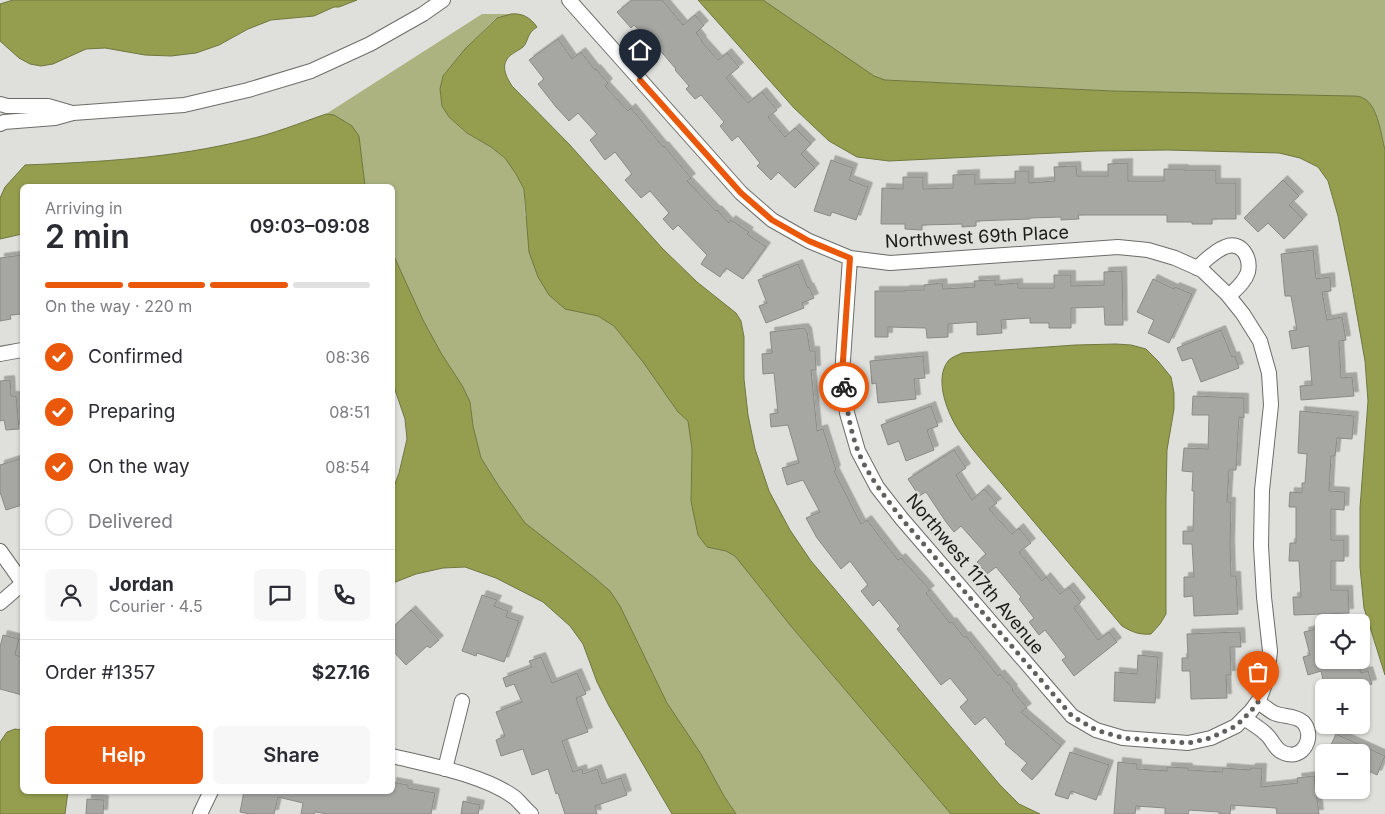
<!DOCTYPE html>
<html lang="en">
<head>
<meta charset="utf-8">
<style>
	:root { --surface:#fff; --page:#f7f7f7; --text:#2b2b33; --muted:#7c7c81; --line:#e1e1e2; --accent:#ea580c }
	body { margin:0; font-family:Inter,sans-serif; background:var(--page); color:var(--text); height:100vh; display:flex; flex-direction:column; font-size:19px; white-space:nowrap }
	* { box-sizing:border-box; margin:0 }
	p { font-size:16px; color:var(--muted) }
	.icon { flex:none; width:28px; height:28px; fill:none; stroke:currentColor; stroke-width:2; stroke-linecap:round; stroke-linejoin:round }
	.map { position:relative; flex:1; overflow:hidden }
	.panel { position:absolute; left:20px; top:184px; width:375px; height:610px; display:flex; flex-direction:column; background:var(--surface); border-radius:8px; box-shadow:0 1px 4px #0004 }
	.panel>* { flex:none }
	.controls { position:absolute; left:1315px; top:614px; display:grid; gap:10px }
	.controls a { display:grid; place-items:center; width:55px; height:55px; border-radius:8px; background:var(--surface); box-shadow:0 1px 4px #0004; font-size:25px }
	.pin { position:absolute; display:grid; place-items:center; width:42px; height:42px; color:#fff; margin:-51px -21px; border-radius:50% 50% 50% 0; rotate:-45deg; box-shadow:0 0 5px #0007 }
	.pin .icon { rotate:45deg }
	.courier { position:absolute; display:grid; place-items:center; width:50px; height:50px; margin:-25px; border:4px solid #ea580c; border-radius:50%; background:#fff; color:#222; box-shadow:0 1px 6px #0007 }
	.head em { font-style:normal; font-weight:600 }
	.head div { display:flex; flex-direction:column-reverse }
	.head { display:flex; align-items:center; justify-content:space-between; height:85px; padding:0 25px }
	h1 { font-size:32px; font-weight:600; line-height:38px }
	.bar { display:grid; grid-template-columns:repeat(4,1fr); gap:8px 5px; align-content:center; height:60px; padding:0 25px }
	.bar i { height:6px; border-radius:4px; background:var(--line) }
	.bar .selected { background:var(--accent) }
	.bar p { grid-column:span 4 }
	.line { display:flex; align-items:center; gap:12px; padding:0 25px; border-top:1px solid var(--line) }
	.line div { flex:1 }
	.round { display:grid; place-items:center; flex:none; width:52px; height:52px; border-radius:8px; background:var(--page) }
	ol { padding:0 25px; list-style:none }
	li { display:flex; align-items:center; gap:15px; height:55px }
	li p { margin-inline-start:auto }
	li .icon { padding:5px; border-radius:50%; background:var(--accent); color:#fff; stroke-width:4 }
	li:last-child { color:var(--muted) }
	li i { width:28px; height:28px; border:2px solid var(--line); border-radius:50% }
	.button { display:flex; gap:10px; margin-top:auto; padding:10px 25px }
	.button a { flex:1; height:58px; border-radius:8px; background:var(--accent); color:#fff; font-size:20px; font-weight:600; line-height:58px; text-align:center }
	.button a+a { background:var(--page); color:var(--text) }
	.map>svg:first-child { display:block }
</style>
</head>
<body>
<div class="map">
<svg width="1385" height="814" viewBox="0 0 1385 814">
	<defs>
		<filter id="shadow"><feDropShadow dx="4.5" dy="-4.5" stdDeviation="0" flood-color="#0004"/></filter>
	</defs>
	<rect width="100%" height="100%" fill="#dfe0db"/>
	<!-- green -->
	<g fill="#acb381">
		<path d="M 763,0 L 1385,0 L 1385,150 C 1380,131 1379,108 1362,97 L 1112,91 L 885,80 L 874,76 Z"/>
		<polygon points="482,14 511,14 496,18 465,49 443,76 440,89 442,106 449,117 467,133 491,147 505,158 516,174 524,189 525,215 584,313 598,316 614,326 643,362 678,412 688,421 692,449 691,501 706,547 727,551 735,556 790,625 951,814 736,814 724,796 701,754 667,703 620,606 610,591 595,578 524,523 498,485 481,458 473,426 470,402 463,387 441,353 423,320 393,254 392,186 365,186 358,136 326,114"/>
	</g>
	<!-- water -->
	<g fill="#959e4f" stroke="#70773f">
		<polygon points="13,0 357,0 339,7 334,7 314,16 271,20 248,29 219,45 196,53 171,56 145,55 105,48 86,49 53,64 41,66 30,64 19,58 0,41 0,4"/>
		<path d="M 698,0 L 763,0 L 874,76 L 885,80 L 1112,91 L 1351,96 C 1355,96 1360,96 1363,98 C 1378,105 1381,135 1385,150 L 1385,675 L 1364,608 L 1360,567 L 1360,508 L 1368,401 L 1365,361 L 1351,281 L 1338,216 L 1328,181 L 1318,167 L 1300,158 L 1279,153 L 1167,150 L 1097,151 L 889,161 L 857,157 L 829,141 L 794,108 Z"/>
		<path d="M 511,14 C 522,13 530,17 537,27 C 526,34 529,41 523,47 C 518,51 510,54 507,59 C 501,68 507,78 512,86 L 569,144 L 662,248 L 697,282 L 736,313 L 741,321 L 744,337 L 744,379 L 748,415 L 755,449 L 769,491 L 790,530 L 811,561 L 1000,785 L 1019,804 L 1040,814 L 951,814 L 790,625 L 735,556 L 726,551 L 707,547 L 698,535 L 691,501 L 692,449 L 688,421 L 678,412 L 643,362 L 614,326 L 598,316 L 565,309 L 549,295 L 538,277 L 529,252 L 524,189 L 516,174 L 505,158 L 491,147 L 467,133 L 449,117 L 442,106 L 440,89 L 443,76 L 465,49 L 497,18 Z"/>
		<path d="M 326,114 L 334,115 L 352,126 L 359,136 L 365,186 L 22,186 L 22,234 L 0,239 L 0,198 L 5,187 L 25,165 C 99,162 174,158 246,140 C 273,134 300,123 326,114 Z"/>
		<polygon points="393,254 423,320 441,353 463,387 470,402 473,426 481,458 498,485 525,523 595,578 610,591 620,606 667,703 701,754 724,796 736,814 672,814 609,706 597,682 583,644 570,626 543,602 496,578 465,567 443,568 416,574 393,583 393,489 399,473 407,439 405,419 393,384"/>
		<path d="M 1116,344 L 1131,345 L 1146,349 L 1158,361 L 1171,377 L 1174,393 L 1174,409 L 1167,450 L 1166,499 L 1166,614 L 1160,624 L 1151,634 C 1139,635 1132,632 1122,626 L 974,451 C 968,443 961,435 956,426 C 946,409 934,377 949,360 C 952,357 958,355 962,353 L 1075,345 Z"/>
		<polygon points="15,729 22,730 22,791 68,791 65,814 0,814 0,742 7,732"/>
	</g>
	<!-- building -->
	<g fill="#a6a7a2" stroke="#8a8b87" filter="url(#shadow)">
		<polygon points="632,0 662,0 683,25 695,15 704,25 696,33 702,40 701,41 718,60 727,53 739,67 726,78 748,103 762,92 777,110 768,117 785,137 795,128 811,144 801,154 815,168 795,188 778,172 771,180 757,166 760,163 738,136 732,141 720,126 724,122 701,95 695,99 686,89 689,86 675,70 676,69 651,40 649,41 634,25 631,28 617,12"/>
		<polygon points="558,39 572,59 581,52 595,70 596,69 608,83 605,86 628,111 631,108 663,147 664,146 691,178 687,181 716,211 717,210 729,223 731,220 749,232 747,234 766,247 743,279 726,268 720,277 701,264 707,255 678,225 673,230 663,219 669,213 650,191 641,198 625,180 632,174 615,152 605,160 590,140 597,134 578,113 569,121 556,107 538,84 544,79 529,60"/>
		<polygon points="831,160 853,168 849,180 868,187 856,220 832,212 830,216 814,211"/>
		<polygon points="1128,163 1128,181 1164,181 1164,169 1184,169 1184,170 1216,170 1216,183 1236,183 1236,219 1212,219 1212,224 1192,224 1192,222 1167,222 1167,215 1078,215 1079,219 1061,220 1061,217 1030,218 1030,219 976,221 976,226 962,227 962,224 922,225 922,230 905,229 905,224 881,224 882,188 903,189 903,177 923,177 923,189 953,188 953,175 975,174 975,184 1015,183 1015,171 1029,171 1029,183 1055,181 1054,167 1076,166 1077,176 1108,176 1108,164"/>
		<polygon points="1283,180 1299,196 1289,205 1303,219 1284,239 1268,223 1258,232 1244,218"/>
		<polygon points="1313,250 1316,279 1330,277 1331,291 1322,292 1327,320 1342,317 1346,340 1339,341 1341,378 1352,377 1354,396 1301,400 1300,386 1312,385 1309,346 1292,349 1289,331 1297,330 1291,296 1285,296 1281,254"/>
		<polygon points="22,255 22,314 10,315 11,319 0,321 0,258"/>
		<polygon points="798,264 808,288 809,287 814,298 802,303 804,308 766,323 759,306 767,303 758,280"/>
		<polygon points="1122,271 1123,325 1105,325 1104,307 1071,308 1071,328 1049,328 1049,323 1030,323 1030,318 1001,320 1002,333 977,335 977,322 948,324 948,337 927,338 926,328 888,327 888,337 875,337 875,291 905,291 905,290 924,290 924,285 942,283 943,289 975,287 974,281 995,280 995,285 1018,283 1018,288 1054,288 1054,275 1071,275 1071,286 1104,285 1104,272"/>
		<polygon points="1153,279 1174,289 1175,287 1192,294 1169,343 1148,333 1154,320 1137,312"/>
		<polygon points="804,328 807,332 810,351 815,351 816,370 811,370 817,431 823,429 836,470 834,471 861,524 867,520 898,560 901,558 930,590 926,593 950,623 952,622 964,637 966,636 998,676 1000,674 1013,689 1012,690 1027,708 1021,712 1061,746 1032,780 1021,770 1027,763 1005,744 1006,742 985,717 975,725 960,707 968,700 950,678 941,685 897,629 900,626 879,600 873,606 861,591 868,585 850,561 841,569 817,538 806,518 820,512 803,480 787,485 782,468 799,463 788,425 771,427 770,414 778,413 774,373 763,374 762,354 772,353 770,332"/>
		<polygon points="1221,330 1232,357 1235,356 1239,368 1201,382 1192,358 1182,361 1177,348"/>
		<polygon points="923,356 925,378 914,379 916,399 878,403 876,383 872,384 870,361"/>
		<polygon points="10,380 11,396 16,396 19,429 6,430 4,420 0,421 0,381"/>
		<polygon points="1193,396 1244,398 1244,418 1239,417 1236,470 1229,470 1227,502 1231,502 1230,545 1231,576 1236,576 1238,614 1194,616 1193,596 1184,597 1184,577 1194,577 1192,544 1183,544 1183,531 1193,531 1194,491 1192,491 1193,472 1182,471 1184,448 1208,449 1209,415 1192,415"/>
		<polygon points="931,406 938,426 927,430 934,450 906,461 899,441 888,445 881,425"/>
		<polygon points="1300,411 1354,416 1352,439 1337,438 1335,456 1331,456 1329,491 1345,492 1344,510 1331,509 1331,540 1344,540 1344,561 1331,561 1331,590 1348,590 1349,613 1294,615 1293,597 1301,597 1299,561 1289,561 1290,543 1296,543 1296,507 1289,507 1290,492 1302,493 1302,483 1305,483 1307,454 1298,453"/>
		<polygon points="954,450 966,468 956,475 972,500 984,489 997,503 989,509 1012,534 1019,528 1031,543 1019,552 1042,581 1046,577 1060,594 1069,587 1081,602 1074,608 1098,640 1109,632 1117,642 1074,676 1062,660 1066,657 1045,630 1039,635 1029,622 1034,618 1019,599 1021,597 996,567 987,574 977,562 986,554 961,526 954,532 946,522 926,492 919,496 908,479"/>
		<polygon points="22,458 22,505 6,510 0,492 0,465"/>
		<polygon points="482,595 497,600 494,606 508,611 506,617 519,621 504,662 477,653 476,656 462,651"/>
		<polygon points="411,610 439,640 430,648 427,646 406,665 392,650 392,628"/>
		<polygon points="1324,627 1324,660 1357,660 1361,673 1368,671 1372,684 1358,688 1325,688 1321,671 1308,675 1303,657 1310,655 1304,632"/>
		<polygon points="1240,632 1241,647 1230,647 1231,675 1226,675 1227,698 1191,699 1190,671 1182,671 1182,658 1188,658 1187,634"/>
		<polygon points="3,635 19,639 15,655 22,657 22,695 0,689 0,647"/>
		<polygon points="1138,655 1158,657 1155,703 1114,701 1115,672 1137,674"/>
		<polygon points="541,657 552,683 577,673 586,694 576,698 588,732 562,741 573,772 582,769 583,774 597,769 602,784 621,778 627,795 595,806 597,814 565,814 558,793 556,794 548,769 532,775 523,749 501,756 496,740 505,736 496,712 522,702 514,684 506,687 503,678 532,667 529,661"/>
		<polygon points="1336,734 1385,756 1377,775 1369,771 1361,787 1361,752 1342,752 1330,747"/>
		<polygon points="1070,752 1109,765 1096,800 1071,791 1068,799 1055,795"/>
		<polygon points="1118,762 1137,764 1137,769 1167,771 1167,767 1188,768 1188,770 1222,772 1223,768 1250,770 1251,768 1262,768 1261,787 1298,783 1297,778 1314,776 1319,814 1277,814 1276,808 1231,805 1230,814 1219,814 1219,812 1189,810 1188,814 1165,814 1165,808 1136,806 1135,814 1114,814"/>
		<polygon points="392,782 408,785 408,788 435,793 431,814 328,814 315,812 314,814 301,814 303,803 278,797 274,814 250,814 240,812 244,791 392,791"/>
		<polygon points="87,799 104,800 103,814 86,814"/>
		<polygon points="463,801 480,805 478,814 461,814"/>
	</g>
	<g fill="none" stroke-linecap="round" stroke-linejoin="round">
		<defs>
			<g id="minor">
				<polyline points="569,0 741,193 772,220 809,241 850,258 890,263 1118,247 1148,250 1175,258 1202,270 1227,294 1243,314 1260,341 1269,373 1271,405 1262,490 1261,546 1264,597 1270,651 1267,679 1259,700 1251,711 1236,726 1211,738 1188,743 1123,738 1096,730 1072,716 902,519 877,487 858,451 847,413 842,375 850,258"/>
				<polyline points="0,104 7,106 48,106 72,113"/>
				<polyline points="0,124 4,122 55,118 73,113 184,105 248,90 311,71 370,44 423,14 443,0"/>
				<path d="M 1197,268 C 1205,261 1214,251 1225,247 C 1241,240 1251,257 1248,272 C 1245,282 1236,289 1229,296"/>
				<polyline points="0,354 22,350"/>
				<polyline points="0,551 22,582"/>
				<polyline points="0,603 22,584"/>
				<path d="M 1244,718 C 1251,723 1260,728 1266,734 C 1273,740 1275,750 1284,753 C 1303,761 1316,736 1303,722 C 1295,715 1283,717 1274,713 C 1268,710 1263,705 1258,702"/>
				<path d="M 392,756 C 429,765 484,775 514,797 C 520,802 525,809 531,814"/>
				<polyline points="445,769 462,701"/>
				<polyline points="200,814 211,791"/>
			</g>
		</defs>
		<!-- minor casing -->
		<use href="#minor" stroke="#6c6d69" stroke-width="16"/>
		<!-- minor -->
		<use href="#minor" stroke="#fff" stroke-width="14"/>
	</g>
	<g fill="none" stroke-linecap="round" stroke-linejoin="round">
		<!-- done -->
		<path stroke="#60605e" stroke-width="5" stroke-dasharray="0 9" d="M 844,387 C 847,408 850,430 858,451 C 868,476 886,498 902,519 L 1072,716 L 1096,730 L 1123,738 L 1188,743 L 1210,738 L 1236,726 L 1251,711 L 1258,702"/>
		<!-- route -->
		<polyline stroke="#ea580c" stroke-width="6" points="640,80 741,193 772,220 809,241 850,258 842,375 844,387"/>
	</g>
	<g text-anchor="middle" stroke-width="4.5" stroke-linejoin="round" paint-order="stroke">
		<!-- street labels -->
		<g font-size="18" fill="#1b1b1a" stroke="#dfe0db">
			<text transform="translate(977 237) rotate(-3)" y="6">Northwest 69th Place</text>
			<text transform="translate(975 574) rotate(50)" y="6">Northwest 117th Avenue</text>
		</g>
	</g>
</svg>
<div class="controls">
<a><svg class="icon" aria-label="locate" viewBox="0 0 24 24"><circle cx="12" cy="12" r="6"/><path d="M12 2v4M12 18v4M2 12h4M18 12h4"/></svg></a>
<a>+</a>
<a>−</a>
</div>
<div class="pin" style="left:1258px;top:702px;background:#ea580c"><svg class="icon" aria-label="bag" viewBox="0 0 24 24"><path d="M5 8h14l-1 12H6zM9 8a3 3 0 0 1 6 0"/></svg></div>
<div class="pin" style="left:640px;top:80px;background:#1f2937"><svg class="icon" aria-label="home" viewBox="0 0 24 24"><path d="M3 11l9-7 9 7M6 9v11h12V9"/></svg></div>
<div class="courier" style="left:844px;top:387px"><svg class="icon" aria-label="bike" viewBox="0 0 24 24"><circle cx="6" cy="16" r="4"/><circle cx="18" cy="16" r="4"/><path d="M6 16l4-8h5l3 8M10 8l3 8H6M13 5h3"/></svg></div>
<section class="panel">
<div class="head"><div><h1>2 min</h1><p>Arriving in</p></div><em>09:03–09:08</em></div>
<div class="bar"><i class="selected"></i><i class="selected"></i><i class="selected"></i><i></i><p>On the way · 220 m</p></div>
<ol>
<li><svg class="icon" aria-label="check" viewBox="0 0 24 24"><path d="M5 12l5 5 9-10"/></svg>Confirmed<p>08:36</p></li>
<li><svg class="icon" aria-label="check" viewBox="0 0 24 24"><path d="M5 12l5 5 9-10"/></svg>Preparing<p>08:51</p></li>
<li><svg class="icon" aria-label="check" viewBox="0 0 24 24"><path d="M5 12l5 5 9-10"/></svg>On the way<p>08:54</p></li>
<li><i></i>Delivered</li>
</ol>
<div class="line" style="height:90px"><a class="round"><svg class="icon" aria-label="person" viewBox="0 0 24 24"><circle cx="12" cy="8" r="4"/><path d="M4 21q1-7 8-7t8 7"/></svg></a><div><b>Jordan</b><p>Courier · 4.5</p></div><a class="round"><svg class="icon" aria-label="chat" viewBox="0 0 24 24"><path d="M4 5h16v11H9l-5 4z"/></svg></a><a class="round"><svg class="icon" aria-label="phone" viewBox="0 0 24 24"><path d="M5 4h4l2 5-3 2q2 4 5 5l2-3 5 2v4C11 20 4 13 5 4z"/></svg></a></div>
<div class="line" style="height:65px"><div>Order #1357</div><b>$27.16</b></div>
<div class="button"><a>Help</a><a>Share</a></div>
</section>
</div>
</body>
</html>
